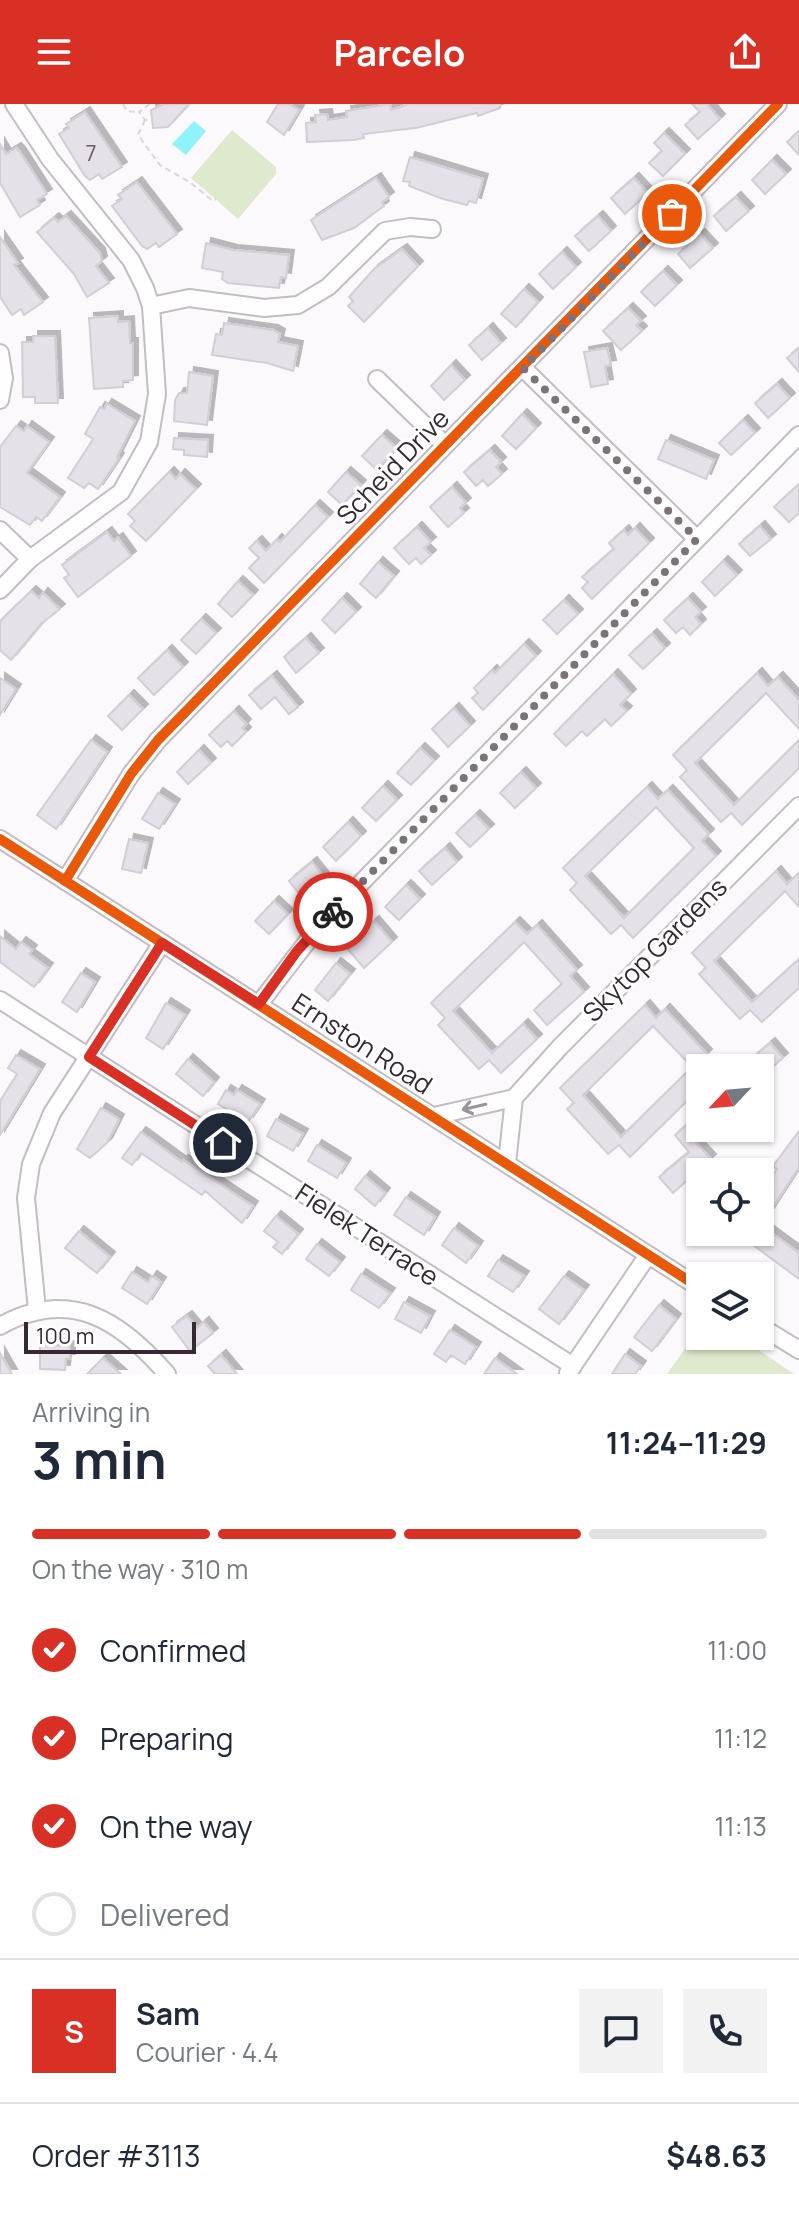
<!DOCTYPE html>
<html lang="en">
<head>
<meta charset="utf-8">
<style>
	:root { --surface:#fff; --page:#f2f2f3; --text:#1f2937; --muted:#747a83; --line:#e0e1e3; --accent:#d93025 }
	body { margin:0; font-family:Manrope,sans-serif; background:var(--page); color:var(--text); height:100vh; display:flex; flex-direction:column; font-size:30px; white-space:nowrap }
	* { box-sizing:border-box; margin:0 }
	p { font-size:26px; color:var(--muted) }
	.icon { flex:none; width:44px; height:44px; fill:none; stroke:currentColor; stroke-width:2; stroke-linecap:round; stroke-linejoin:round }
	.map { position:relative; height:1270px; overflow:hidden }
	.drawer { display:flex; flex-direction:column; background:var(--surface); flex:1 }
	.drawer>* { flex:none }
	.needle { width:52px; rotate:244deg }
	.fabs { position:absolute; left:686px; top:950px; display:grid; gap:16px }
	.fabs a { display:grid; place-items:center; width:88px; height:88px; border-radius:0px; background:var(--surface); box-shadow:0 2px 6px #0004; font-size:40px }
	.scale { position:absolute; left:24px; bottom:20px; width:172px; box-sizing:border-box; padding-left:8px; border:4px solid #352a34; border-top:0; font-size:22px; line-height:28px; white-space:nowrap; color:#352a34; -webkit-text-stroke:6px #fff; paint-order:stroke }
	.pin { position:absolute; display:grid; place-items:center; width:68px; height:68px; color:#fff; margin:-34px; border:4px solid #fff; border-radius:50%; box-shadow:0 2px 8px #0007 }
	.courier { position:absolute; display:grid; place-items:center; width:80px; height:80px; margin:-40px; border:6px solid #d93025; border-radius:50%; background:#fff; color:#222; box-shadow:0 2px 10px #0007 }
	.headline em { font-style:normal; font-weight:700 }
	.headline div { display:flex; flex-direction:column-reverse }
	.headline { display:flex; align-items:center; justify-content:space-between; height:136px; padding:0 32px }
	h1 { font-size:52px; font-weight:700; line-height:60px }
	.bar { display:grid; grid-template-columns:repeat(4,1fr); gap:12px 8px; align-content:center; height:96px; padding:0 32px }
	.bar i { height:10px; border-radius:6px; background:var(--line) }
	.bar .on { background:var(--accent) }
	.bar p { grid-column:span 4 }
	.line { display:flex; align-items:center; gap:20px; padding:0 32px; border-top:2px solid var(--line) }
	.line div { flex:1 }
	.round { display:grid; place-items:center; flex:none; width:84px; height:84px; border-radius:0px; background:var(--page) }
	ol { padding:0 32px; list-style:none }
	li { display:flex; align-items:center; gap:24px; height:88px }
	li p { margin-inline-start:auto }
	li .icon { padding:8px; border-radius:50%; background:var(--accent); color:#fff; stroke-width:4 }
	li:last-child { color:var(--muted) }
	li i { width:44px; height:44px; border:4px solid var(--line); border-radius:50% }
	header { display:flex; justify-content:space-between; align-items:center; height:104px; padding:0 32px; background:var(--accent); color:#fff; font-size:36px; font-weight:700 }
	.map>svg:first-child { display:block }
</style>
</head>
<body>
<header><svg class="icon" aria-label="menu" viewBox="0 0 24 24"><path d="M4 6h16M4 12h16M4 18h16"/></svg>Parcelo<svg class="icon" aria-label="share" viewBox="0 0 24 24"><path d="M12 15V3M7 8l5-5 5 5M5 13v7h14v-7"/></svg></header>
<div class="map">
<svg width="799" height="1270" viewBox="0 0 799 1270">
	<defs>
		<filter id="shadow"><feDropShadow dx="5" dy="-5" stdDeviation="0" flood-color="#0004"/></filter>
	</defs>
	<rect width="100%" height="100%" fill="#fcf9fc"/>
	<!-- green -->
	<g fill="#dee9cd">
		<polygon points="232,26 276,63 276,70 238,115 191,74"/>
		<polygon points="700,1224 700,1232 738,1232 794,1270 667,1270"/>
	</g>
	<!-- water -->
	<polygon fill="#90f2fa" points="194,17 206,27 186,51 172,40"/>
	<!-- building -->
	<g fill="#e6e0e8" stroke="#d3ced6" stroke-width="2" fill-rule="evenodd" filter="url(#shadow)">
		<polygon points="164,0 189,0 168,23 153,24 151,6"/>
		<polygon points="278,0 289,0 299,6 284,31 267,18"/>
		<polygon points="390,0 391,6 409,0 500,0 500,4 478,12 477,9 416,24 363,30 364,34 354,36 307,38 306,19 316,18 315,11 327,10 328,16 347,13 346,7"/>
		<polygon points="692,0 707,0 720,15 698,35 685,21 700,8"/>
		<polygon points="85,8 122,63 102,75 99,70 90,76 85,72 59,30 69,24 66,20"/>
		<polygon points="799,27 799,51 787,38"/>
		<polygon points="664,29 685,50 663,72 649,59 662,47 654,39"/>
		<polygon points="0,40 6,50 16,44 20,48 47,90 37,96 40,101 20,113 0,79"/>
		<polygon points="410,53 483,75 476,99 469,97 467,101 443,95 409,82 410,78 403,77"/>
		<polygon points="772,56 786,70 765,90 752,76"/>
		<polygon points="376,74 389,93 382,98 384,102 354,124 322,136 311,116"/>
		<polygon points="634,74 648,89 625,110 611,94"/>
		<polygon points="137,78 177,130 159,143 156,139 147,145 142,142 112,102 122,95 118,91"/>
		<polygon points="736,93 749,107 726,127 714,112"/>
		<polygon points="66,112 100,149 102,157 96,162 109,179 87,193 74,170 37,128 54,114 58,118"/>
		<polygon points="598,112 611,127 589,147 575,132"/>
		<polygon points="700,130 713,144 690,164 678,150"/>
		<polygon points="0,133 18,159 14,161 43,198 24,211 21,205 12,211 0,193"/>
		<polygon points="206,139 233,146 289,151 286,174 281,173 279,184 228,179 222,175 223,168 202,164"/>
		<polygon points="402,145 418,162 364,218 348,202 353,197 349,193 374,165"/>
		<polygon points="562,148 576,163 553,185 539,170"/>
		<polygon points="663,167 677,181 655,202 641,188"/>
		<polygon points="524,185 538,198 516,223 501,210"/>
		<polygon points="628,204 641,217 636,221 642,227 621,246 603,227"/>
		<polygon points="118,212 118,218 129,217 130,239 133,239 133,276 123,277 123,283 94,285 89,214"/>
		<polygon points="224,219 273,226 280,230 278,238 298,242 293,267 267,259 212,251 216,230 222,231"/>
		<polygon points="488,224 501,239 482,256 469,241"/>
		<polygon points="33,232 55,232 58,299 35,299 35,293 23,293 22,238 33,238"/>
		<polygon points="607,244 611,261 605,262 608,280 591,283 584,248"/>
		<polygon points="799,244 799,268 787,254"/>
		<polygon points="451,261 465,276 444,296 431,282"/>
		<polygon points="189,268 213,272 207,321 174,317 175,296 179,289 187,289"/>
		<polygon points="777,280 790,294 768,314 755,299"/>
		<polygon points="107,300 135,317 117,353 119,354 98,385 89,379 84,384 68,374 93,335 85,330 100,303 104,305"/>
		<polygon points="522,310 536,324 516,345 502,332"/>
		<polygon points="743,316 755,329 731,351 719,339"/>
		<polygon points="16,322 24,327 27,322 49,338 27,369 60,393 42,417 36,413 30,421 0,403 0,343"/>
		<polygon points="382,331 397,344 377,366 362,352"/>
		<polygon points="174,334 208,336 207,353 184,351 184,346 173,345"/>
		<polygon points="666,336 714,356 706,375 658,355"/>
		<polygon points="490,346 501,358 496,363 502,370 488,382 483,376 476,382 464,368"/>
		<polygon points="169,368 176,375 180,370 196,385 146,437 130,422 135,417 128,410"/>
		<polygon points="346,368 361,381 342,401 328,388"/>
		<polygon points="799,380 799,409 789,418 774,403"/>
		<polygon points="452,383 466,399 460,404 464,409 448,423 430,403"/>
		<polygon points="315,401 328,413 264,479 249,464 259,454 249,444 257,437 266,447 277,435 280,438"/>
		<polygon points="760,422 771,435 750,452 739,440"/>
		<polygon points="417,423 431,438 424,444 431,451 421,460 416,454 409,460 394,444"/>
		<polygon points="635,424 649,439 592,495 582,484 588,478 582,473 614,445 609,439 624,426 628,431"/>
		<polygon points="107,428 114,437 118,434 131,452 78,493 64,474 69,471 62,461"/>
		<polygon points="723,457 737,471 715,492 702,478"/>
		<polygon points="378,458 394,472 376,494 360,480"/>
		<polygon points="238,477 253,491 232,513 218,500"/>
		<polygon points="31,487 39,494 43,489 60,505 41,520 11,556 0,546 0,517"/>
		<polygon points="342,494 356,508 335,529 322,516"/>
		<polygon points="688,494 701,508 695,513 701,520 690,531 683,523 676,529 664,516"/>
		<polygon points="564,496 578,510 557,530 543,516"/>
		<polygon points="201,515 216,529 196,550 181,536"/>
		<polygon points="652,530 665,544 643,565 629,551"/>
		<polygon points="306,534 319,549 296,569 284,553"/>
		<polygon points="524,540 536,552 483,606 472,594 478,589 474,584 492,566 495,569"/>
		<polygon points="167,546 183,563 154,591 138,574"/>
		<polygon points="757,569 768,582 778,573 799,596 799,625 766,589 695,659 734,701 799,636 799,664 742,721 731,709 721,718 680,673 687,666 673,651"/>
		<polygon points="613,570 631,590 620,601 627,607 611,622 605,615 587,632 582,627 566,642 554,630"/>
		<polygon points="272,572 298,603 289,610 275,593 261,605 249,591"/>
		<polygon points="0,574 16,585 0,611"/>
		<polygon points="129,591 143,605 122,626 108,612"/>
		<polygon points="454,604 470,622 448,643 432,625"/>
		<polygon points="234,607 246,620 242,624 246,628 232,642 227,637 221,643 209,631"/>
		<polygon points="91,636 107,648 56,725 37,711"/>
		<polygon points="420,644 434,657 411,681 397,669"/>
		<polygon points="199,646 211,659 188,680 177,668"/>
		<polygon points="521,668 536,684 515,704 500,689"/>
		<polygon points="383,682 397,696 376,717 362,704"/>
		<path d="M 647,683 L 658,695 L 668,686 L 709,730 L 702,737 L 716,752 L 633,834 L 621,821 L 611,830 L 570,786 L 577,779 L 563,764 ZM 656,703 L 694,744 L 624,814 L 585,772 Z"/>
		<polygon points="158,689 175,700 159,725 142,715"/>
		<polygon points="475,711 489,725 470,743 456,729"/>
		<polygon points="348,718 361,732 336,757 323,743"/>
		<polygon points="129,735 148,739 141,769 122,765"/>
		<polygon points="445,744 457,758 432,781 419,767"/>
		<polygon points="312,758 324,773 301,792 289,777"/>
		<polygon points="776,767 787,780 799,769 799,803 785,787 714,857 752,898 799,855 799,884 762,918 750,906 740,915 699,870 706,864 692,849"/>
		<polygon points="406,781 420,795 399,816 385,803"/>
		<polygon points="274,797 288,810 269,830 255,817"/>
		<polygon points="374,817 392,838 364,864 346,843"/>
		<polygon points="515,818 527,830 537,821 577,866 570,872 584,888 547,921 534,906 562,880 524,838 453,907 492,949 523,920 537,935 501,969 489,956 479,965 438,921 445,914 431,899"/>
		<polygon points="0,832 16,845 21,838 32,846 29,850 48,864 34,883 0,858"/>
		<polygon points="336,859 350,870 328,897 315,886"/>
		<polygon points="81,869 95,878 77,908 62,898"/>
		<polygon points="166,899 185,911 163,945 146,934"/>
		<path d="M 645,901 L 656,914 L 665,905 L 707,950 L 700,957 L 707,964 L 700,964 L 700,984 L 630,1053 L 619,1041 L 608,1050 L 567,1005 L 574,999 L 560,984 ZM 653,922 L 692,963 L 621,1033 L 583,991 Z"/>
		<polygon points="770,939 783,954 760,974 760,964 741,964"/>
		<polygon points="16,951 40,965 0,1031 0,997 17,970 8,964"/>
		<polygon points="188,955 214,978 203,992 176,970"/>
		<polygon points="226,986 234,991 237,986 260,1000 248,1018 218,1000"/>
		<polygon points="101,1004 119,1015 107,1039 90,1054 77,1045"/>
		<polygon points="700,1009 700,1024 713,1024 696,1039 711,1055 673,1089 659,1073 689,1048 675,1031"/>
		<polygon points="276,1015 303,1030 293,1047 267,1032"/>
		<polygon points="799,1027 799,1063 761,1121 799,1149 799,1175 749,1138 760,1128 760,1088 777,1065 773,1062"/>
		<polygon points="141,1028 182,1058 183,1056 253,1102 242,1119 205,1087 202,1091 141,1049 132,1061 122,1054"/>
		<polygon points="317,1041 346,1059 337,1074 308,1057"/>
		<polygon points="365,1072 385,1089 375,1102 355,1085"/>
		<polygon points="406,1093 435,1113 424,1131 394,1111"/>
		<polygon points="276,1112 298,1130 282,1150 273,1143 278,1138 264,1127"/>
		<polygon points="454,1124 478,1142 466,1159 442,1141"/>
		<polygon points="79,1127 110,1153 97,1169 65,1144"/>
		<polygon points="317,1140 340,1158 329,1172 306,1155"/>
		<polygon points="498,1156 524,1172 513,1188 488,1172"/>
		<polygon points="132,1168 148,1178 152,1172 161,1178 147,1200 122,1184"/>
		<polygon points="361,1170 390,1189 379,1204 351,1186"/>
		<polygon points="564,1172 584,1186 559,1220 539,1205"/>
		<polygon points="404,1198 430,1212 421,1229 395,1215"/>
		<polygon points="659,1201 676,1215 652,1247 634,1233"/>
		<polygon points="187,1212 197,1224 204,1218 213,1229 190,1247 172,1223"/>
		<polygon points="450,1226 476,1243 465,1260 451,1251 446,1258 434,1250"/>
		<polygon points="40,1242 70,1242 70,1255 66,1255 65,1266 40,1265"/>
		<polygon points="0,1249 12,1270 0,1270"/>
		<polygon points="625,1250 641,1262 635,1270 612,1270"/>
		<polygon points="221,1251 237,1270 215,1270 208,1262"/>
		<polygon points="103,1254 121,1270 87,1270"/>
		<polygon points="495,1254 517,1270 484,1270"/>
	</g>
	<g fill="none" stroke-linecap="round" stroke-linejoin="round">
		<defs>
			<g id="minor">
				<polyline points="151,202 189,194 264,204 298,201 328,183 385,127 410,123 432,125"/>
				<polyline points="0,249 4,274 0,296"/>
				<polyline points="523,264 697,435"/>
				<polyline points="377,275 445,341"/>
				<polyline points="0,426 30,455"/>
				<polyline points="0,486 30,455 121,388 149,338 157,290 151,202 145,184 131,156 50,55 14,0"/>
				<polyline points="0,735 700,1184"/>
				<polyline points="65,777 131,670 158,636 778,0"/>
				<polyline points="0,896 573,1262"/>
				<polyline points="259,900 320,821 799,331"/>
				<polyline points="514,994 560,943 799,702"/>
				<polyline points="434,1012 514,994"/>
				<polyline points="507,1059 514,994"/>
				<polyline points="37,1206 26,1094 31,1060 52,1009 162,839"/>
				<path d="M 0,1222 C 70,1183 120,1216 167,1270"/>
				<polyline points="760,1222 799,1246"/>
				<polyline points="568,1269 648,1151"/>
			</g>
		</defs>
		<!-- minor casing -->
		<use href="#minor" stroke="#c3bdc3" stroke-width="20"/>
		<!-- path -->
		<g stroke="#d9d8d9" stroke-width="2" stroke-dasharray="6 4" stroke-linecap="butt">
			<polyline points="123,0 127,7 137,8"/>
			<polyline points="150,0 139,8 145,16 152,15"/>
			<polyline points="145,16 138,31 160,61 191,79 213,97 216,95"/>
		</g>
		<!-- minor -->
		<use href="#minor" stroke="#fffeff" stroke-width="16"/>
		<defs>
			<g id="cycleway">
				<polyline points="0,735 700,1184"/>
				<polyline points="65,777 131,670 158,636 778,0"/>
			</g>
		</defs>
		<!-- cycleway casing -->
		<use href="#cycleway" stroke="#fff" stroke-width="15"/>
		<!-- cycleway -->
		<use href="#cycleway" stroke="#e8590c" stroke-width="10"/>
	</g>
	<!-- one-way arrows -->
	<defs><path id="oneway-shaft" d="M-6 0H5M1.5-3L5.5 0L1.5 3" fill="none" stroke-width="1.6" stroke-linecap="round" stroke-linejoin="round" transform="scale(2)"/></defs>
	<use stroke="#9a949a" href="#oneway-shaft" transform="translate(474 1003) rotate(167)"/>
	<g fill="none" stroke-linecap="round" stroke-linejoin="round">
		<!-- done -->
		<polyline stroke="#7b727a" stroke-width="8" stroke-dasharray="0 14.4" points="333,808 697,435 523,264 672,110"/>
		<!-- route -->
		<polyline stroke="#d93025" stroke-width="10" points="223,1039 89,953 162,839 259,900 297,847 333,808"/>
	</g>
	<g text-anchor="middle" stroke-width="6" stroke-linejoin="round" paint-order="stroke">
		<!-- number labels -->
		<g font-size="22" fill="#635a63">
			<text x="91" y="57">7</text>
		</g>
		<!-- street labels -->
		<g font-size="26" fill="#352a34" stroke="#fff">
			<text transform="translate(393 363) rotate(-46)" y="9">Scheid Drive</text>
			<text transform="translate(655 846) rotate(-45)" y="9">Skytop Gardens</text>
			<text transform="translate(362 940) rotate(33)" y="9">Ernston Road</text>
			<text transform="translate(367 1131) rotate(33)" y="9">Fielek Terrace</text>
		</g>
	</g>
</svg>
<div class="fabs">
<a><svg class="needle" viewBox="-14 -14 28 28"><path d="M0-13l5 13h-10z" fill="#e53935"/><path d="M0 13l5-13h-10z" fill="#747a83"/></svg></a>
<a><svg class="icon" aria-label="locate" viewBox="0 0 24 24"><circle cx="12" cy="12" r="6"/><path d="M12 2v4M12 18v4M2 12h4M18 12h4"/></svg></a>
<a><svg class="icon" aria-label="layers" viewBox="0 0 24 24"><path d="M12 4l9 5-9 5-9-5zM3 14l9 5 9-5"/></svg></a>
</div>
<div class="scale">100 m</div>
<div class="pin" style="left:672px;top:110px;background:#ea580c"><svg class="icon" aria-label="bag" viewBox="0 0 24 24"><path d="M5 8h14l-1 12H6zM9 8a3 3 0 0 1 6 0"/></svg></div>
<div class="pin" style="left:223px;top:1039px;background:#1f2937"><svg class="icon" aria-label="home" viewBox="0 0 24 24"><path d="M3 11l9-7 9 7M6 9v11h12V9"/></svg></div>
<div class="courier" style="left:333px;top:808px"><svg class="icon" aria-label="bike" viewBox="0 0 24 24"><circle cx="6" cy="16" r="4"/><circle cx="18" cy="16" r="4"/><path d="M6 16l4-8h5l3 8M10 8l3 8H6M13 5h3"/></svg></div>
</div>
<section class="drawer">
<div class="headline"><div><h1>3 min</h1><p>Arriving in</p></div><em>11:24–11:29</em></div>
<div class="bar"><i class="on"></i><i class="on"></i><i class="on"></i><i></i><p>On the way · 310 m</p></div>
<ol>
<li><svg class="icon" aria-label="check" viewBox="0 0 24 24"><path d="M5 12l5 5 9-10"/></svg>Confirmed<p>11:00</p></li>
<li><svg class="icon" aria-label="check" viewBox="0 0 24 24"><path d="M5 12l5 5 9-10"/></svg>Preparing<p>11:12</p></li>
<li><svg class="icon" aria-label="check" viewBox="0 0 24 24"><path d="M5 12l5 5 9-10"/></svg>On the way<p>11:13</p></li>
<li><i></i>Delivered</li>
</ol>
<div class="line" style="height:144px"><b class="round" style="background:var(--accent);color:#fff">S</b><div><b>Sam</b><p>Courier · 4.4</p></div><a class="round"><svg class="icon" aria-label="chat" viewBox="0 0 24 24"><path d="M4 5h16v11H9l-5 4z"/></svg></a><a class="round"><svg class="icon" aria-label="phone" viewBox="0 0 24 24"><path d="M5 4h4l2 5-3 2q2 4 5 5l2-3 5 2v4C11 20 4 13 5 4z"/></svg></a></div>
<div class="line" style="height:104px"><div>Order #3113</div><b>$48.63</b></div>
</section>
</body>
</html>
